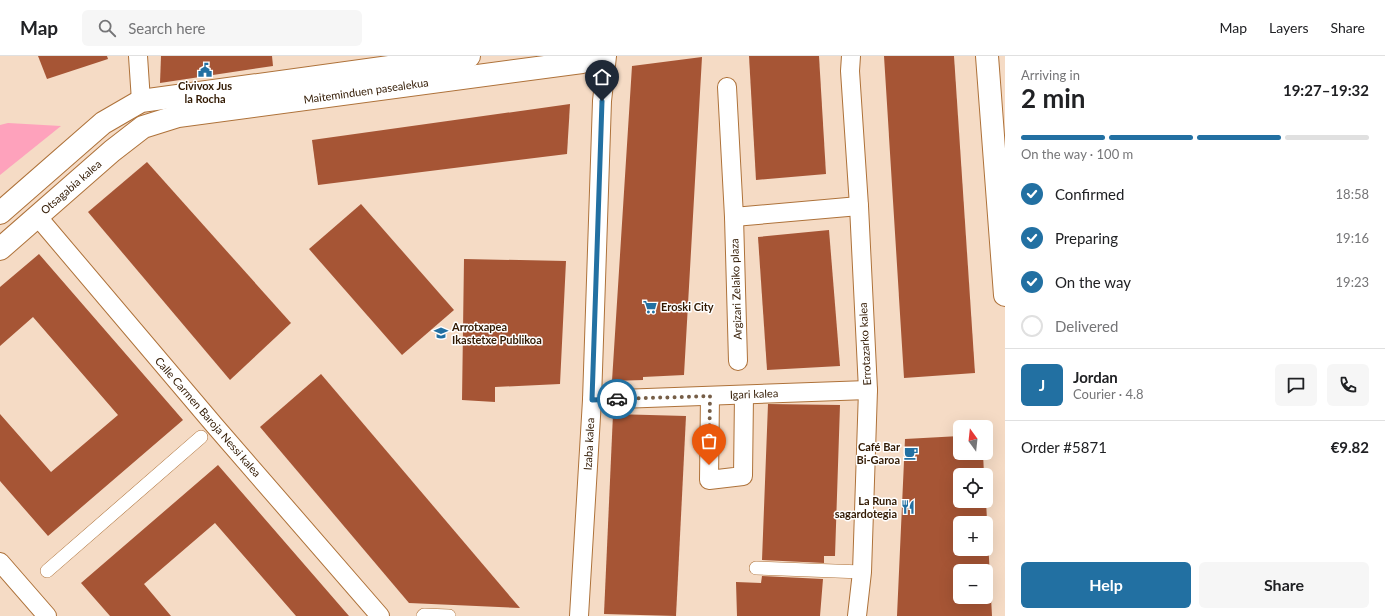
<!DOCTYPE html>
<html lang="en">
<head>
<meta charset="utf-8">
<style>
	:root { --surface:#fff; --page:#f6f6f6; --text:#202124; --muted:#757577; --line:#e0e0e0; --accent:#2270a2 }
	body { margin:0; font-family:Lato,sans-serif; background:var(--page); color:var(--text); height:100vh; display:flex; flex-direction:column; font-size:15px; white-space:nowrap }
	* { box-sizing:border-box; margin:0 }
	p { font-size:13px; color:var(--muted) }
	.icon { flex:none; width:22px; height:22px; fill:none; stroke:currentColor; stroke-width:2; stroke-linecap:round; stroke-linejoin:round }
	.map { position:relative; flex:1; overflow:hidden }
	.side { display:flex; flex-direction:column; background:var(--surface); width:380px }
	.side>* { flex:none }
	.needle { width:26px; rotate:345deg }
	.fabs { position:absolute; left:953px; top:364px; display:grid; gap:8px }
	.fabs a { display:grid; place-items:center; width:40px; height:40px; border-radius:6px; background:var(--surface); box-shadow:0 4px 16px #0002; font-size:20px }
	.pin { position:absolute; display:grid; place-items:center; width:34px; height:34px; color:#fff; margin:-41px -17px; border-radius:50% 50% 50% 0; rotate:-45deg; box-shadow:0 0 4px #0007 }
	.pin .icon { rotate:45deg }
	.courier { position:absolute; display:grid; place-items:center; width:40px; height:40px; margin:-20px; border:3px solid #2270a2; border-radius:50%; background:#fff; color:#222; box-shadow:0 1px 5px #0007 }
	.overview em { font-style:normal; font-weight:700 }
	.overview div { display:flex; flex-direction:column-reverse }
	.overview { display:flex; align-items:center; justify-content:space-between; height:68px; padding:0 16px }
	h1 { font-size:26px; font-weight:700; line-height:30px }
	.bar { display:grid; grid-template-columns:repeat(4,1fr); gap:6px 4px; align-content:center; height:48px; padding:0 16px }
	.bar i { height:5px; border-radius:3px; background:var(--line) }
	.bar .current { background:var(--accent) }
	.bar p { grid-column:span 4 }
	.line { display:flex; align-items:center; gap:10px; padding:0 16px; border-top:1px solid var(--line) }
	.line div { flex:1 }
	.round { display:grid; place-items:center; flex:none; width:42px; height:42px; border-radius:6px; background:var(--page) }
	ol { padding:0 16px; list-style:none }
	li { display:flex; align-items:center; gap:12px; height:44px }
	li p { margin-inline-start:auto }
	li .icon { padding:4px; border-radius:50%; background:var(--accent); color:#fff; stroke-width:4 }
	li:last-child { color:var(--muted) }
	li i { width:22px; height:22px; border:2px solid var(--line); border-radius:50% }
	.button { display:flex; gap:8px; margin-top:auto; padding:8px 16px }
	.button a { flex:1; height:46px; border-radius:6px; background:var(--accent); color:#fff; font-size:16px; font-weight:700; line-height:46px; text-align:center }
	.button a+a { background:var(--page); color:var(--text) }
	header { display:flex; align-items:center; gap:24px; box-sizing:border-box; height:56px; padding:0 20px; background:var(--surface); border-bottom:1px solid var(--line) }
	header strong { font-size:19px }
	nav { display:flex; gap:22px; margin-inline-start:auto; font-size:14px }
	.search { width:280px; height:36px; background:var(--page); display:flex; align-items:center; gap:10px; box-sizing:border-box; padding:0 14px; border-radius:6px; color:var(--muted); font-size:15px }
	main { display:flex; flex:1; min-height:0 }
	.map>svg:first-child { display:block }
</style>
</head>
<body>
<header>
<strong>Map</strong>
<div class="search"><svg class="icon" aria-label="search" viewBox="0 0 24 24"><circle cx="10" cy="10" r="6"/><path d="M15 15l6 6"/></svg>Search here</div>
<nav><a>Map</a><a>Layers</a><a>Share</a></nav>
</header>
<main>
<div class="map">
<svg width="1005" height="560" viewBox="0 0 1005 560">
	<rect width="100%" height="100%" fill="#f5dbc5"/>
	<!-- green -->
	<polygon fill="#fea2bc" points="8,67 61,70 0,119 0,69"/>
	<!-- building -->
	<g fill="#a65535" fill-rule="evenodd">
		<polygon points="38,0 107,0 108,3 47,23"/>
		<polygon points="161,0 272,0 273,10 160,27"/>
		<polygon points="749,0 819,0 826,118 756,124"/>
		<polygon points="884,0 954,0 975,317 904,322"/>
		<polygon points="702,1 684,319 643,321 643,324 612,325 632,10"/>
		<polygon points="570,48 567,98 318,129 312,84"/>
		<polygon points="147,106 291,267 230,324 88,156"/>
		<polygon points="361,148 454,254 402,299 309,193"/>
		<polygon points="829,174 840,310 767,314 758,181"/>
		<polygon points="39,198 183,364 48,480 0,425 0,358 51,416 118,359 33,261 0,290 0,231"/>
		<polygon points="464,203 566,205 560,328 495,331 495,346 462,344"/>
		<polygon points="321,318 520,552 409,547 260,371"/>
		<polygon points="768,348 840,349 835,500 824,500 824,507 762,504"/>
		<polygon points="613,358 686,360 676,560 604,558"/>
		<path d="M 960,380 L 960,397 L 983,397 L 984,419 L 960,419 L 960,445 L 986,445 L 992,560 L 897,560 L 905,383 ZM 960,467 L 986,467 L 986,493 L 960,493 ZM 960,515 L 986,515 L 986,541 L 960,541 Z"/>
		<polygon points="218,409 349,560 296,560 215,467 144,528 171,560 110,560 81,527"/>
		<polygon points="762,520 823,523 820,560 737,560 736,526 761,527"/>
	</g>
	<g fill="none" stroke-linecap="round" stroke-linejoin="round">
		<defs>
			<g id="pedestrian">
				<polyline points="756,512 862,516"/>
				<polyline points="47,515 201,381"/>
				<polyline points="423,560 424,559 449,560"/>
			</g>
			<g id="minor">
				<polyline points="138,0 141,45"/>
				<polyline points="851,0 850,15 859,150 868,334 862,516 857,560"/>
				<polyline points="727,31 734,161 859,150"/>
				<polyline points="37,160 215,370 380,560"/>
				<polyline points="734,161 738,305"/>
				<polyline points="710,340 709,424 743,420 744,339"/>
				<polyline points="592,344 868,334"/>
				<polyline points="0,506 47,560"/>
				<polyline points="579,560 592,344 602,45 607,0"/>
			</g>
			<g id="tertiary">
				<polyline points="987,0 1005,239"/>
				<polyline points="0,157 103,67 141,45 469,0"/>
				<polyline points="0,193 112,95 143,71 178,60 582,6 590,0"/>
			</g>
		</defs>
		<!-- pedestrian casing -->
		<use href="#pedestrian" stroke="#ae723a" stroke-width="14"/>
		<!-- minor casing -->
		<use href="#minor" stroke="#ae723a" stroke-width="20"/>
		<!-- tertiary casing -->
		<use href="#tertiary" stroke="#ae723a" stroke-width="24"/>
		<!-- pedestrian -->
		<use href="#pedestrian" stroke="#fff" stroke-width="13"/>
		<!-- minor -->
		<use href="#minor" stroke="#fff" stroke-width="18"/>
		<!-- tertiary -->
		<use href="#tertiary" stroke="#fff" stroke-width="22"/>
	</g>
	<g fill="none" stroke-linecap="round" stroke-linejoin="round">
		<!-- done -->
		<polyline stroke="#765e47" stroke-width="4" stroke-dasharray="0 7.2" points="617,343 710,340 709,409"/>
		<!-- route -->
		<polyline stroke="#2270a2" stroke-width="5" points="602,45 592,344 617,343"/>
	</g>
	<!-- icons -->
	<defs>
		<symbol id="civic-bare" viewBox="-9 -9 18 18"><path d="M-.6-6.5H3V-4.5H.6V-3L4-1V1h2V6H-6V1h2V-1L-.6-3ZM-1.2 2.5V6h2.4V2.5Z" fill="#2270a2" stroke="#fff" stroke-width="2.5" paint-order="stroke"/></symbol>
		<symbol id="supermarket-bare" viewBox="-9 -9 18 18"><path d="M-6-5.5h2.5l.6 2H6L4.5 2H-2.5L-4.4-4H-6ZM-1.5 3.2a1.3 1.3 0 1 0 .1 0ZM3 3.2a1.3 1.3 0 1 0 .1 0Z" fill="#2270a2" stroke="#fff" stroke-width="2.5" paint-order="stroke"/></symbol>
		<symbol id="school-bare" viewBox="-9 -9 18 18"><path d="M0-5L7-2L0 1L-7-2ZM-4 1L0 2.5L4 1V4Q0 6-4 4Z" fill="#2270a2" stroke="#fff" stroke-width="2.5" paint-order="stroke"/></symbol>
		<symbol id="cafe-bare" viewBox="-9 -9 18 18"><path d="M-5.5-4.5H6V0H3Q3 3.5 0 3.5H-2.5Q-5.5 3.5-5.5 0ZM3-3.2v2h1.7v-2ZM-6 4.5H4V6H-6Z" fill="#2270a2" stroke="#fff" stroke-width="2.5" paint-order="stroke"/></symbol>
		<symbol id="restaurant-bare" viewBox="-9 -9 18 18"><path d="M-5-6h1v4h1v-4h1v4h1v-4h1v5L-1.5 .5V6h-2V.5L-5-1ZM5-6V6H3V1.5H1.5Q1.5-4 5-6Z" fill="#2270a2" stroke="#fff" stroke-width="2.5" paint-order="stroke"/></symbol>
	</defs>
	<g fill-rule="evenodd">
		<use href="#civic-bare" x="195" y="4" width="20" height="20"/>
		<use href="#supermarket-bare" x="640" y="241" width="20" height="20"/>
		<use href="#school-bare" x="431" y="267" width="20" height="20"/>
		<use href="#cafe-bare" x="901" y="387" width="20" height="20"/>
		<use href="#restaurant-bare" x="898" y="441" width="20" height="20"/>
	</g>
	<g text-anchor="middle" stroke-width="3" stroke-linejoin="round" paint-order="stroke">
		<!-- poi labels -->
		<g font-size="11" font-weight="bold" fill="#321a03" stroke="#fff" text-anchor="start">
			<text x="205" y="34" text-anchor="middle">Civivox Jus<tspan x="205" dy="13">la Rocha</tspan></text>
			<text x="661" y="255">Eroski City</text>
			<text x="452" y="275">Arrotxapea<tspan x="452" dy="13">Ikastetxe Publikoa</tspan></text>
			<text x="900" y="395" text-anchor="end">Café Bar<tspan x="900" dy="13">Bi-Garoa</tspan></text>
			<text x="897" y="449" text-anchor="end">La Runa<tspan x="897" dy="13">sagardotegia</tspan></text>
		</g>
		<!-- street labels -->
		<g font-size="11" fill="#321a03" stroke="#fff">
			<text transform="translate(366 35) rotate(-8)" y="4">Maiteminduen pasealekua</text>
			<text transform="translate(71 131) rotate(-41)" y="4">Otsagabia kalea</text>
			<text transform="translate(736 233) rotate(-92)" y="4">Argizari Zelaiko plaza</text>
			<text transform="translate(865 288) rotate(-93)" y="4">Errotazarko kalea</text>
			<text transform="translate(754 338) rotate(-2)" y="4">Igari kalea</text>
			<text transform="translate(208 361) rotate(49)" y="4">Calle Carmen Baroja Nessi kalea</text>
			<text transform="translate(589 388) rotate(-87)" y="4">Izaba kalea</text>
		</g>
	</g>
</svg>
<div class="fabs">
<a><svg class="needle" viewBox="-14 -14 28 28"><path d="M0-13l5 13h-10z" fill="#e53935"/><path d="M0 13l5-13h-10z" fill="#757577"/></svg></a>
<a><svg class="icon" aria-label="locate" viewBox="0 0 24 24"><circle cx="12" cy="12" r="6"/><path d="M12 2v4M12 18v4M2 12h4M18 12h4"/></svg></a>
<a>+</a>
<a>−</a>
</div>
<div class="pin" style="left:709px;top:409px;background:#ea580c"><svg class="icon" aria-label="bag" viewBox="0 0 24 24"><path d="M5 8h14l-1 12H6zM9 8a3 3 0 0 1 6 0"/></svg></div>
<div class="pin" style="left:602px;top:45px;background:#1f2937"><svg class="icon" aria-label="home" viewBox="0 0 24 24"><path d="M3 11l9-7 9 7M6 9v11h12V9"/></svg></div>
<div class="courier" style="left:617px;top:343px"><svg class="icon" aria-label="car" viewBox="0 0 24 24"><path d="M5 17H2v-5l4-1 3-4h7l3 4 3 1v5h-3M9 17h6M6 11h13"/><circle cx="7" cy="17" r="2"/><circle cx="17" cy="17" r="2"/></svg></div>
</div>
<section class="side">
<div class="overview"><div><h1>2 min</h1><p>Arriving in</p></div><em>19:27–19:32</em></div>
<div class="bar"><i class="current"></i><i class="current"></i><i class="current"></i><i></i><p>On the way · 100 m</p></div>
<ol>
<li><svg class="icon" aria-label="check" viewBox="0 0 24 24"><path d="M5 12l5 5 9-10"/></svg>Confirmed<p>18:58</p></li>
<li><svg class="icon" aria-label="check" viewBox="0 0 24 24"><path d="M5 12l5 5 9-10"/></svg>Preparing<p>19:16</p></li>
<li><svg class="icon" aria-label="check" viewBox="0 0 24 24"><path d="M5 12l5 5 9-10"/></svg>On the way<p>19:23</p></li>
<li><i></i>Delivered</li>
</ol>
<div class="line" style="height:72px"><b class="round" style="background:var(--accent);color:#fff">J</b><div><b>Jordan</b><p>Courier · 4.8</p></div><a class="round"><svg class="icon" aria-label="chat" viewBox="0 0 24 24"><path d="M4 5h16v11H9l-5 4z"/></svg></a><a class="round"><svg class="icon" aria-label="phone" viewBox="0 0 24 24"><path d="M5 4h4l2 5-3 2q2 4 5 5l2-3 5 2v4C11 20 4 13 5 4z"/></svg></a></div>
<div class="line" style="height:52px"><div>Order #5871</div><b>€9.82</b></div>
<div class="button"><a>Help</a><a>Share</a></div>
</section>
</main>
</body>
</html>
